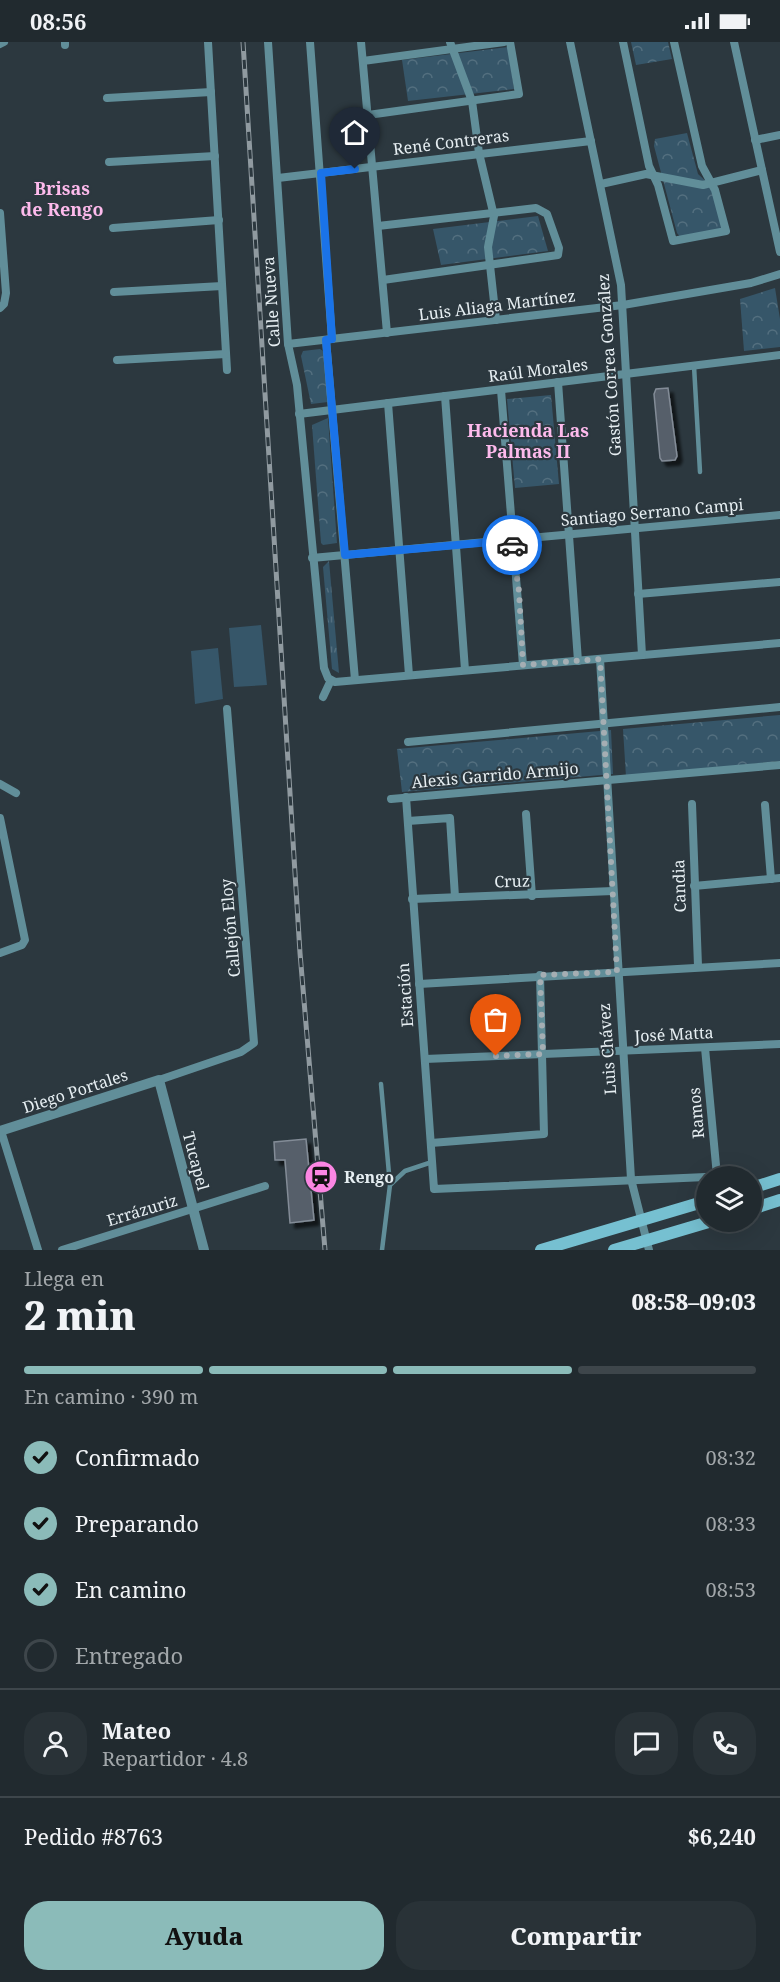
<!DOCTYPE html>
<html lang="es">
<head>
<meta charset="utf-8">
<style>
	:root { --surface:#212a2f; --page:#293237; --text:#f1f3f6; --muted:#a2a7aa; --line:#3e464b; --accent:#8bbbb9 }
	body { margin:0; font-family:"Noto Serif",serif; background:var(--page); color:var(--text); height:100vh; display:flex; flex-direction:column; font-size:22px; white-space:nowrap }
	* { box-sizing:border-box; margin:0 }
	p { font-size:20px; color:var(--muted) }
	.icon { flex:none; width:33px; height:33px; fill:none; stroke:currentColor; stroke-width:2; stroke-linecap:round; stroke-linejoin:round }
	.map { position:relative; height:1208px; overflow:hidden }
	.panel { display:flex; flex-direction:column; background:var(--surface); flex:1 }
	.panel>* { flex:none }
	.tools { position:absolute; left:696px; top:1124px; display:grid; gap:12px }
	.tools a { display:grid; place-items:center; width:66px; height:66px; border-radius:50%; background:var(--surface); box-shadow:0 6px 24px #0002,0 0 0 2px var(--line); font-size:30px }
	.pin { position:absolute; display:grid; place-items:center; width:51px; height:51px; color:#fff; margin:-62px -26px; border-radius:50% 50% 50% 0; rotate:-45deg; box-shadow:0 0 6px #0007 }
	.pin .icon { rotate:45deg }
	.courier { position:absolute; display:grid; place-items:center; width:60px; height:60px; margin:-30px; border:4px solid #1a73e8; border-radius:50%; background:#fff; color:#222; box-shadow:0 2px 8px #0007 }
	.summary em { font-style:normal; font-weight:800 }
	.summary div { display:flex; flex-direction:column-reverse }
	.summary { display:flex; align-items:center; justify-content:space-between; height:102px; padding:0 24px }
	h1 { font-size:39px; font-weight:800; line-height:45px }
	.bar { display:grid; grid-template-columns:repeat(4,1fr); gap:9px 6px; align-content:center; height:72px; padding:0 24px }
	.bar i { height:8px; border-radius:4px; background:var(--line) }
	.bar .active { background:var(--accent) }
	.bar p { grid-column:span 4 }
	.line { display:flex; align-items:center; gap:15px; padding:0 24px; border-top:2px solid var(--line) }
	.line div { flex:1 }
	.round { display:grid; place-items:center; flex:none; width:63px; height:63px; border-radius:24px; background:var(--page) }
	ol { padding:0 24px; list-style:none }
	li { display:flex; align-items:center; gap:18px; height:66px }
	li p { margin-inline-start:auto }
	li .icon { padding:6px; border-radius:50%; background:var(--accent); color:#111; stroke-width:4 }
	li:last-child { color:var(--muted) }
	li i { width:33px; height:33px; border:3px solid var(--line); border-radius:50% }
	.action { display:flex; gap:12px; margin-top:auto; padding:12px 24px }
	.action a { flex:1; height:69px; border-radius:24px; background:var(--accent); color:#111; font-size:24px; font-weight:800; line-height:69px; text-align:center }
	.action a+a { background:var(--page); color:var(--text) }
	.status { display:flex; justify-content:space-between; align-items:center; height:42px; padding:0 30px; background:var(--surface); direction:ltr }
	.status svg { height:16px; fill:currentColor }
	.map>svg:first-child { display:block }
</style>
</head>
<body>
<div class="status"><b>08:56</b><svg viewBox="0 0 49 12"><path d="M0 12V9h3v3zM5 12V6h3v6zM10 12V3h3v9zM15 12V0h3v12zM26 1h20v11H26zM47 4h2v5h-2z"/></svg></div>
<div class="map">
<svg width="780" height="1208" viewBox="0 0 780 1208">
	<defs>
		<pattern id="grass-tufts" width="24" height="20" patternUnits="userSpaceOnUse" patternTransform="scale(1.5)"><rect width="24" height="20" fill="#365669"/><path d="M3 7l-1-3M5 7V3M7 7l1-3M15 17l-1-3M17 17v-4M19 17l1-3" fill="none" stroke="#536f7f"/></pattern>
		<pattern id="forest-crowns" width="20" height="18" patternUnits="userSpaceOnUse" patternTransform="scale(1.5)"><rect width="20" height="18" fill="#365669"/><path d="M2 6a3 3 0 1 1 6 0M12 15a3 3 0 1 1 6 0" fill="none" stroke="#536f7f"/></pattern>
		<filter id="shadow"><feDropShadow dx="5" dy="5" stdDeviation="1.5" flood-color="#0009"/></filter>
	</defs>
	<rect width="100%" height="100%" fill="#2c383f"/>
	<!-- grass -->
	<polygon fill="url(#grass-tufts)" points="329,519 339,631 332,627 323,525"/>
	<!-- forest -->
	<g fill="url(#forest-crowns)">
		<polygon points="631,0 668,0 672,17 636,23"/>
		<polygon points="508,5 514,47 408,59 402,18"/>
		<polygon points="687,91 698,132 710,143 722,185 719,191 681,196 677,191 654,104 655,97"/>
		<polygon points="538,174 548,209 441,223 433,187"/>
		<polygon points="775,246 780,277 780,305 744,309 740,257"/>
		<polygon points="320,307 323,309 328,360 311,362 301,314 303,309"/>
		<polygon points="551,353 559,442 515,446 507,357"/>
		<polygon points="328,376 337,501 323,503 321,501 312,383"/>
		<polygon points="780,673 780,719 626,735 623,687"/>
		<polygon points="611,688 613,732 402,750 397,707"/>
	</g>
	<!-- pitch -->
	<g fill="#365669">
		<polygon points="261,583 267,643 234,645 229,586"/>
		<polygon points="218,606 223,657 195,662 191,609"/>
	</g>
	<!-- building -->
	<g fill="#575f6a" stroke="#838c97" stroke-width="1.5" filter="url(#shadow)">
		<polygon points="668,346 677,414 675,418 662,419 660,416 654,352 656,347"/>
		<polygon points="306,1097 314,1178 290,1181 285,1118 275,1118 274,1100"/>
	</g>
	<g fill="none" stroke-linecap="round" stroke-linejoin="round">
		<!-- service -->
		<g stroke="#618e99" stroke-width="4.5">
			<polyline points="694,324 700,430"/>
			<polyline points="381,1042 390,1143 382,1208"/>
			<polyline points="390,1143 405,1129 432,1120"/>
		</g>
		<!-- minor -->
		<g stroke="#618e99" stroke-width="8">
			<polyline points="65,0 65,3"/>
			<polyline points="208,0 227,328"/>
			<polyline points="268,0 288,302 297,343 324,626 328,636 335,640 780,601"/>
			<polyline points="310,0 332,297"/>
			<polyline points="361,0 387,291"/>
			<polyline points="450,0 472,59 479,111 494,174 488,205 496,278"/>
			<polyline points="570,0 621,243 642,613"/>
			<polyline points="623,0 649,124 658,143 673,199 726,189 715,148 702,124 674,0"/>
			<polyline points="734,0 780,210"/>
			<polyline points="0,2 4,0"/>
			<polyline points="363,19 504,0"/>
			<polyline points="107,56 211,50"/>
			<polyline points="368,73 519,52 510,0"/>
			<polyline points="755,98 780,93"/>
			<polyline points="109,120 215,114"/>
			<polyline points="278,136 591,99"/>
			<polyline points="601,142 646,132 703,143 762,128"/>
			<polyline points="0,171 6,251 4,262 0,266"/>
			<polyline points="378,184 536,166 547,172 559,206 558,213 383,238"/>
			<polyline points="113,186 219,178"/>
			<polyline points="114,250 222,244"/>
			<polyline points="326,298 355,638"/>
			<polyline points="288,302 623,263 751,241 780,232"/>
			<polyline points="117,318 226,312"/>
			<polyline points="558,340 578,619"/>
			<polyline points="501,348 523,623"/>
			<polyline points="445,354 465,628"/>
			<polyline points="388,361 409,633"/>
			<polyline points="299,372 780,313"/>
			<polyline points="312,516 780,473"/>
			<polyline points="638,552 780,540"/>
			<polyline points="600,617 631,1137 649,1208"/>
			<polyline points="323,655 331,638"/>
			<polyline points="408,700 780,665"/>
			<polyline points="0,742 16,751"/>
			<polyline points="406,755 434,1147 706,1135"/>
			<polyline points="391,757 780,723"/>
			<polyline points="692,762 698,924"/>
			<polyline points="765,763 771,837"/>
			<polyline points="526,772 532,854"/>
			<polyline points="0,776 25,898 22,903 0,911"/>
			<polyline points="408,779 450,776 455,855"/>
			<polyline points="694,844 780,836"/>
			<polyline points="412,857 613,849"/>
			<polyline points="419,942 780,921"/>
			<polyline points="705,1006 717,1134"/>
			<polyline points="425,1017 780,1002"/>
			<polyline points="159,1038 241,1010 254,1001 227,667"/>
			<polyline points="1,1089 38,1208"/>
			<polyline points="431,1101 544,1092 540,933"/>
			<polyline points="62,1208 265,1144"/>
		</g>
		<!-- tertiary -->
		<polyline stroke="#618e99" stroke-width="10" points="0,1089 159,1038 204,1208"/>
		<!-- secondary -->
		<g stroke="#76c0d1" stroke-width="12">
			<polyline points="752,1146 780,1137"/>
			<polyline points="752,1167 780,1158"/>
			<polyline points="541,1208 706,1159"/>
			<polyline points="614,1208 712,1179"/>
		</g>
		<defs>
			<polyline id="rail" points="243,0 300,911 325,1208"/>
		</defs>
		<!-- rail casing -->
		<use href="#rail" stroke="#909aa0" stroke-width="5"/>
		<!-- rail -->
		<use href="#rail" stroke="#2c383f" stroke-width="3" stroke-dasharray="9" stroke-linecap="butt"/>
	</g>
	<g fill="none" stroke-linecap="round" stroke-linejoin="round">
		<!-- done -->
		<polyline stroke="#a5aeb3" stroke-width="6" stroke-dasharray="0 10.8" points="496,1014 543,1012 540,933 617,930 600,617 523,623 519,549 512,503"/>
		<!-- route -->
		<polyline stroke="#1a73e8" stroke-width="8" points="355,127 321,131 332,297 326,298 345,513 512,498 512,503"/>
	</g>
	<!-- icons -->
	<defs>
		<symbol id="station-disc" viewBox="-11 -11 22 22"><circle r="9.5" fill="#fc86e3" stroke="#2c383f"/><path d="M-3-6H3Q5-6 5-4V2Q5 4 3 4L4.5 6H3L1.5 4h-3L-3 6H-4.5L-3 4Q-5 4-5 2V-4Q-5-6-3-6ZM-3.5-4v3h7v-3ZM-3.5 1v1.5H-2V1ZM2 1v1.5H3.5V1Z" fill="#111"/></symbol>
	</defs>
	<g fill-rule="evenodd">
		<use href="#station-disc" x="302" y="1116" width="38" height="38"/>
	</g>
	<g text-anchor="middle" stroke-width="4.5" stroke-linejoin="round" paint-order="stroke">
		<!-- street labels -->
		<g font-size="16" fill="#e6eef2" stroke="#2c383f">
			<text transform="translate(451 100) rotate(-7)" y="6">René Contreras</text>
			<text transform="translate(271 260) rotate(-94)" y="6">Calle Nueva</text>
			<text transform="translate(497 263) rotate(-7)" y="6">Luis Aliaga Martínez</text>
			<text transform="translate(609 323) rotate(-94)" y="6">Gastón Correa González</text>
			<text transform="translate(538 328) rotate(-7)" y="6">Raúl Morales</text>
			<text transform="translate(652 470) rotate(-5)" y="6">Santiago Serrano Campi</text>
			<text transform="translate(495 733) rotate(-5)" y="6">Alexis Garrido Armijo</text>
			<text transform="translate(512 839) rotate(-2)" y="6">Cruz</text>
			<text transform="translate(679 844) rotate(-92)" y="6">Candia</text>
			<text transform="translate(230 886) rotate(-95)" y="6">Callejón Eloy</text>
			<text transform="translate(405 953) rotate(-94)" y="6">Estación</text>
			<text transform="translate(674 992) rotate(-3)" y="6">José Matta</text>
			<text transform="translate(607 1007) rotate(-94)" y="6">Luis Chávez</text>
			<text transform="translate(75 1049) rotate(-18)" y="6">Diego Portales</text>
			<text transform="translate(696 1071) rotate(-95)" y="6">Ramos</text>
			<text transform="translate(196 1119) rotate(75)" y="6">Tucapel</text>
			<text transform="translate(142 1168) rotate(-17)" y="6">Errázuriz</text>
		</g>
		<!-- poi labels -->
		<g font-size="16" font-weight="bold" fill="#e6eef2" stroke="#2c383f" text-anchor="start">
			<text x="344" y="1141">Rengo</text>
		</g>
		<!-- neighbourhood labels -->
		<g font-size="18" font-weight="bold" fill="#fdbaec" stroke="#2c383f">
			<text x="62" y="153">Brisas<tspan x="62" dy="21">de Rengo</tspan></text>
			<text x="528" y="395">Hacienda Las<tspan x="528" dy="21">Palmas II</tspan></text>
		</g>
	</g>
</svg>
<div class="tools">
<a><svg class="icon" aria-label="layers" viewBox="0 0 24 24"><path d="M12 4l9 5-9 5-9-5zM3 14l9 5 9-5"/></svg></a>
</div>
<div class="pin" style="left:496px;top:1014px;background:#ea580c"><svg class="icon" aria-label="bag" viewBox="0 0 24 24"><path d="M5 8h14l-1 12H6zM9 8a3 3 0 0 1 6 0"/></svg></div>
<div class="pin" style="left:355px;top:127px;background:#1f2937"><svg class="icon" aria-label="home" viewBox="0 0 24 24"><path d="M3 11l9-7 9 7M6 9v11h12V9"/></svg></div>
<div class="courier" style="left:512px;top:503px"><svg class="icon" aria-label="car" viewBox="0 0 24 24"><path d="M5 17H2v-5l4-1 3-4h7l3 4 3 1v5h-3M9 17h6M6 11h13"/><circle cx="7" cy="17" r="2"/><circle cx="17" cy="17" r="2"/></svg></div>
</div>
<section class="panel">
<div class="summary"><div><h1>2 min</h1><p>Llega en</p></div><em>08:58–09:03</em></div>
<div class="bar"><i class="active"></i><i class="active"></i><i class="active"></i><i></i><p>En camino · 390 m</p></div>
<ol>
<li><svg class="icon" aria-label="check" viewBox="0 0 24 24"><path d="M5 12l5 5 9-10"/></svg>Confirmado<p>08:32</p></li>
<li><svg class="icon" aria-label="check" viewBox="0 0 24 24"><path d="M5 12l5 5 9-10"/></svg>Preparando<p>08:33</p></li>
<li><svg class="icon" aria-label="check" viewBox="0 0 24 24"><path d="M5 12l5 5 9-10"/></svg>En camino<p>08:53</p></li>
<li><i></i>Entregado</li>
</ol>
<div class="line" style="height:108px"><a class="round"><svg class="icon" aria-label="person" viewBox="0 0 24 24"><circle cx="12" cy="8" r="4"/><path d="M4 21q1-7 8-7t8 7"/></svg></a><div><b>Mateo</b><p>Repartidor · 4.8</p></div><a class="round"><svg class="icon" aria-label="chat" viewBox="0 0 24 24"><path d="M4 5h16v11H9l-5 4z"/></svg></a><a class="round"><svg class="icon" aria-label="phone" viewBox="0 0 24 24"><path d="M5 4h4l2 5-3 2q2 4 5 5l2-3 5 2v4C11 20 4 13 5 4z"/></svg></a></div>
<div class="line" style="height:78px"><div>Pedido #8763</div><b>$6,240</b></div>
<div class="action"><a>Ayuda</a><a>Compartir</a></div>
</section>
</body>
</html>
